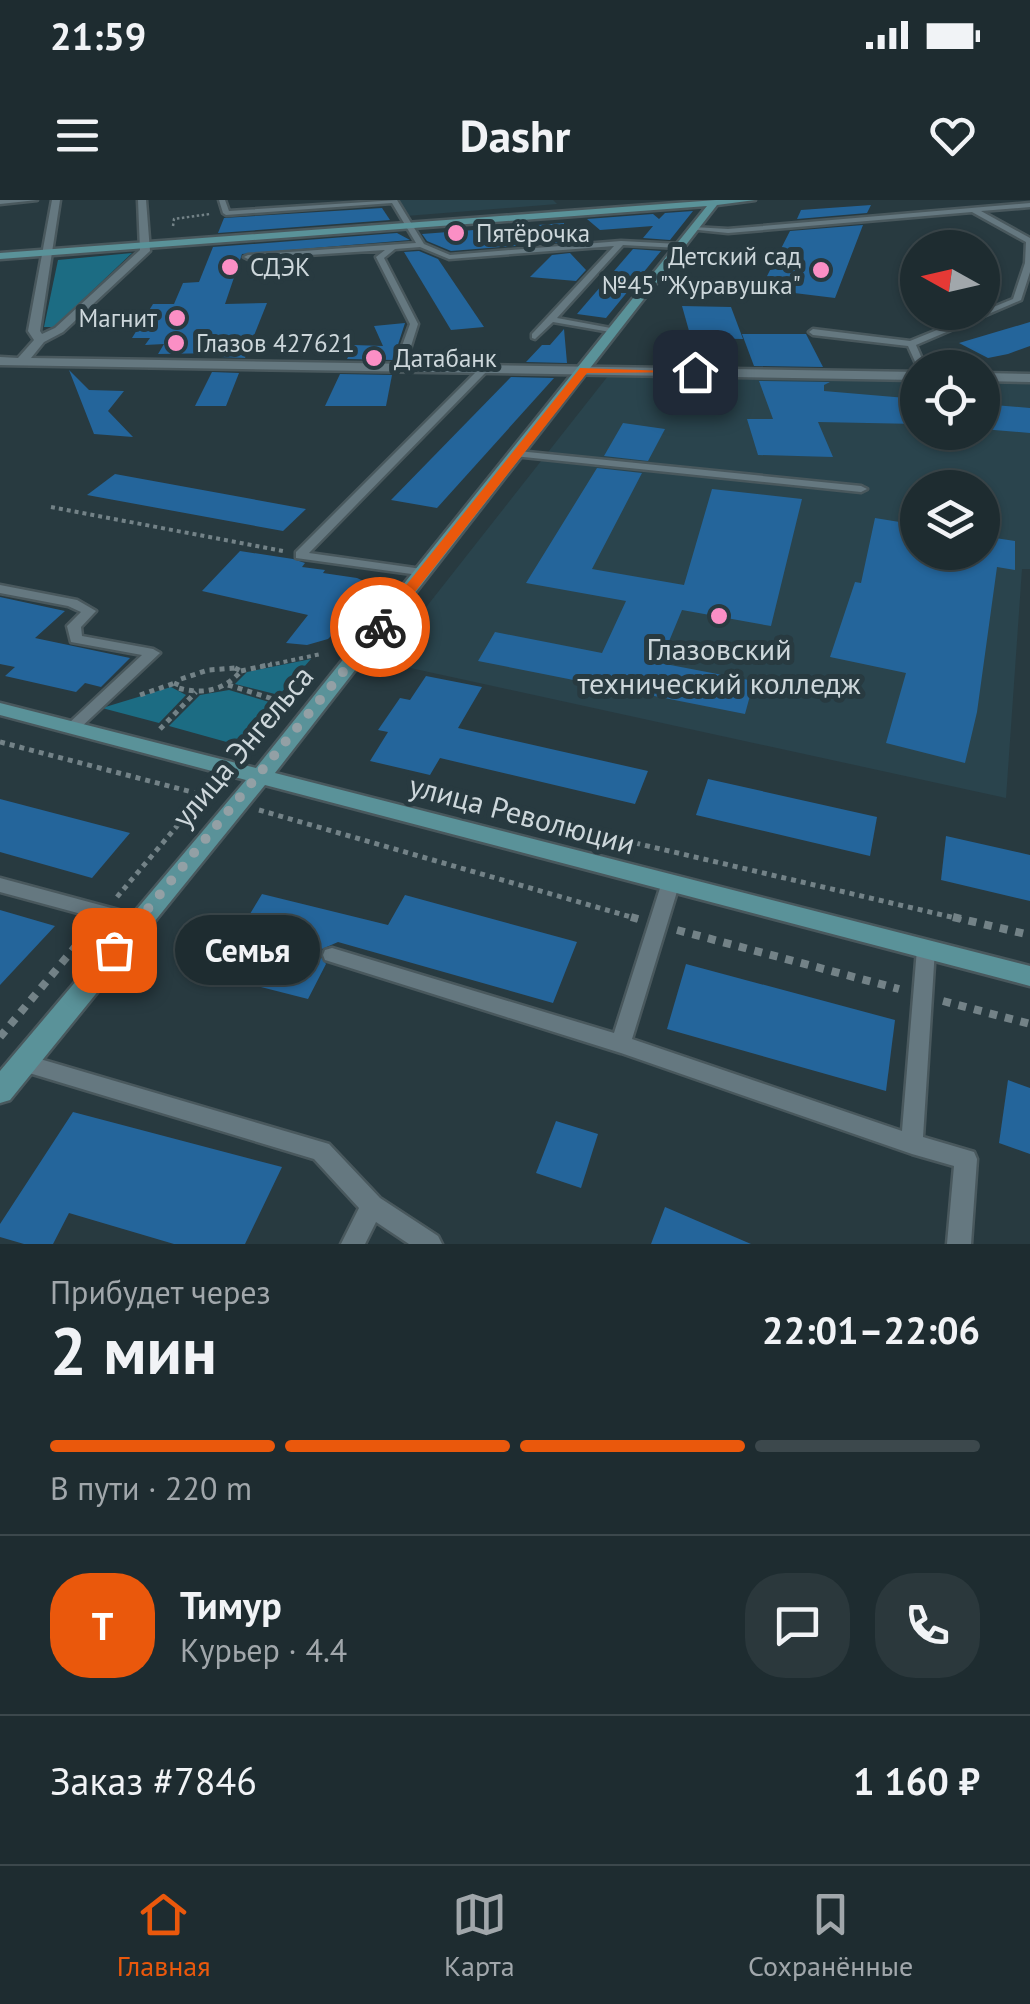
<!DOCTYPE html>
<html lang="ru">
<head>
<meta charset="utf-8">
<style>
	:root { --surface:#1e2c30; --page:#2b383c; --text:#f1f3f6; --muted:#a1a7ab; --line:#3c484c; --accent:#ea580c }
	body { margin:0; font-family:"PT Sans",sans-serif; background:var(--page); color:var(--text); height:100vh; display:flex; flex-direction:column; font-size:38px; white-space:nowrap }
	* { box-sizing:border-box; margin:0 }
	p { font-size:32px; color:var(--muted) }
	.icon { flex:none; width:55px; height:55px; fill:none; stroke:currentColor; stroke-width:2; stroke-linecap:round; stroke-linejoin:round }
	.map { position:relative; height:1044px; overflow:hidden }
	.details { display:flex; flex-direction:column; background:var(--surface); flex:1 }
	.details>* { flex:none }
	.needle { width:65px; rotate:278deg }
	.fabs { position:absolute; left:900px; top:30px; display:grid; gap:20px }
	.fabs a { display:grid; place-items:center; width:100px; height:100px; border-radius:50%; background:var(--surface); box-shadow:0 2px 8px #0004,0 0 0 2px var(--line); font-size:50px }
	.pin { position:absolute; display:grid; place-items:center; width:85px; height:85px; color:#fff; margin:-42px; border-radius:20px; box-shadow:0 5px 15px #0006 }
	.courier { position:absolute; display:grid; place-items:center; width:100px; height:100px; margin:-50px; border:8px solid #ea580c; border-radius:50%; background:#fff; color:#222; box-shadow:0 2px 12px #0007 }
	.bubble { position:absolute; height:70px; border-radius:35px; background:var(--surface); box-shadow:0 2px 8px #0004,0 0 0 2px var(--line); font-size:32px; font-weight:600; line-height:70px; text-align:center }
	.headline em { font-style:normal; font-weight:600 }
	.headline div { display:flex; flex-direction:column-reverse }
	.headline { display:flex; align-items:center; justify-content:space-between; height:170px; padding:0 50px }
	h1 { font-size:65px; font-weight:600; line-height:75px }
	.bar { display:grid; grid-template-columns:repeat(4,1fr); gap:15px 10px; align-content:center; height:120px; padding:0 50px }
	.bar i { height:12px; border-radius:8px; background:var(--line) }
	.bar .on { background:var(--accent) }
	.bar p { grid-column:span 4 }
	.line { display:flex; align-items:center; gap:25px; padding:0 50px; border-top:2px solid var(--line) }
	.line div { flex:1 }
	.round { display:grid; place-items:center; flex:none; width:105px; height:105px; border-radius:40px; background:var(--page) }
	.status { display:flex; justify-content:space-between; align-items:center; height:70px; padding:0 50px; background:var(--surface); direction:ltr }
	.status svg { height:28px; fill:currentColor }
	header { display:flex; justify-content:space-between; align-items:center; height:130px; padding:0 50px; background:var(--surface); font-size:45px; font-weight:600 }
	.tabs { display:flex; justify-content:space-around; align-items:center; height:140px; border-top:2px solid var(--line); background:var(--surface); font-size:28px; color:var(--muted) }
	.tabs a { display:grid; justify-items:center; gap:5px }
	.tabs .on { color:var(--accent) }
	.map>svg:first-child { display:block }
</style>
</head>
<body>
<div class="status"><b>21:59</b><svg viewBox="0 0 49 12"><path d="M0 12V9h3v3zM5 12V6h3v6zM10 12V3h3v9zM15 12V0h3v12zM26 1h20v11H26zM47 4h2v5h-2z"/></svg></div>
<header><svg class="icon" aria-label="menu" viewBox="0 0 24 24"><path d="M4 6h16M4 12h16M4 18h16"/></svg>Dashr<svg class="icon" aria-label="heart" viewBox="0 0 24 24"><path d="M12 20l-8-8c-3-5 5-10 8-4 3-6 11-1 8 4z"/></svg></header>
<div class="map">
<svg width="1030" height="1044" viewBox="0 0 1030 1044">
	<rect width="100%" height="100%" fill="#283a40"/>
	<!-- built -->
	<g fill="#2a444d" fill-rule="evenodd">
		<polygon points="395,0 553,0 557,4 406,16"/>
		<path d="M 608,176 L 917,180 L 918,232 L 982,232 L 983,181 L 1030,181 L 1030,369 L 1022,369 L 1006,598 L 383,462 ZM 918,288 L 982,288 L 982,352 L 918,352 Z"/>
	</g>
	<!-- green -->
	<g fill="#1c6c83">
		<polygon points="132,53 54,127 44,127 58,60"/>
		<polygon points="311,459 279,495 235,484 247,472"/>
		<polygon points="171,487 186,495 159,523 102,508"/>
		<polygon points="229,490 276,504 241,546 169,526 200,495"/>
	</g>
	<!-- building -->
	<g fill="#24659b">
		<polygon points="871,5 867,13 797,19 801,10"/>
		<polygon points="382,8 390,20 218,33 224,18"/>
		<polygon points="693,11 670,40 643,38 653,26 600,30 587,19 653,14 659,19 665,13"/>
		<polygon points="564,23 565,42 451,51 427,41 422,34"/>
		<polygon points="863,25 835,98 786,92 791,83 765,80 790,31"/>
		<polygon points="397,33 410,40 242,54 225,104 267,103 245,158 220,157 222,153 158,154 164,144 145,145 150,138 132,138 153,104 174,104 183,83 199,82 213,47"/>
		<polygon points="633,49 661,51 606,118 577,114"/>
		<polygon points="419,51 438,59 484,127 451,130 404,52"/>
		<polygon points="570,53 586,70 576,81 530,77 552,55"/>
		<polygon points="682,106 731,107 743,139 691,138"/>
		<polygon points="1030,122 1030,146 1008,154 988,158 959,143"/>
		<polygon points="405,123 393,160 347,159 354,145 383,146 374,126"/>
		<polygon points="564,129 567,163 526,162 542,145 550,145"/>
		<polygon points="742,134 806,134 823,167 754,166"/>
		<polygon points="69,170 89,190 124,191 108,211 133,237 94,234"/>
		<polygon points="212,172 239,173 226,206 195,206"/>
		<polygon points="340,174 392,175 386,206 325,206"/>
		<polygon points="511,177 554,178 437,308 391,300"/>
		<polygon points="759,181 830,182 824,185 824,191 918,199 918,224 818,222 833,257 758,255 747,219 773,219"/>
		<polygon points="982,204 1030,208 1030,233 982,229"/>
		<polygon points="623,223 665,229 648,261 604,256"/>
		<polygon points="597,268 642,273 592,369 684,385 712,289 802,299 771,426 682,410 660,463 754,481 745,514 478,461 495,432 602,453 626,401 526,383"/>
		<polygon points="115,274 306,309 283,331 87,295"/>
		<polygon points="875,318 918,325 918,352 982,352 982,336 1015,341 1015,370 997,367 977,512 965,563 886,543 906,473 830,457 855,382 861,383"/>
		<polygon points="240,351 293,359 305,363 302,367 325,370 323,373 357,378 370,384 369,398 328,439 307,445 286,443 308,415 202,391"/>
		<polygon points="0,397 65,411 35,438 130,458 101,487 85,483 76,492 5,476 15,467 0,464"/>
		<polygon points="426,476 482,487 458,528 648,571 635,604 440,558 430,575 370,561 388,532 378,530 400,498 410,500"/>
		<polygon points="708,579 877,617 870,656 696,615"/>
		<polygon points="0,599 130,633 92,678 0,652"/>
		<polygon points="946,636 1030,655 1030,701 941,680"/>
		<polygon points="262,694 388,725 405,695 577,742 553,803 338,742 322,749 320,756 326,764 308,799 213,775"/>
		<polygon points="0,710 55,726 0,785"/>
		<polygon points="686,764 895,820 886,891 667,829"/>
		<polygon points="1008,880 1030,888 1030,954 999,943"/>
		<polygon points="73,912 282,967 245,1044 174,1044 69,1013 53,1044 24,1044 0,1037 0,1024"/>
		<polygon points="556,921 598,934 581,988 536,973"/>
		<polygon points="665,1007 751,1044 651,1044"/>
	</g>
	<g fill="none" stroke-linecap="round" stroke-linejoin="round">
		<defs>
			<g id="lane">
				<polygon points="0,0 37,0 0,4"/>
				<polygon points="219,0 225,0 229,11 397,0 424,44 450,55 621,41 679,44 683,46 679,48 623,45 557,118 616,129 616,133 553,122 535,139 532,138 532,134 614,46 449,59 420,47 395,49 384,58 418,124 405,165 400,168 395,165 410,124 376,57 385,50 248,59 244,57 248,55 416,43 392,3 226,15 223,13"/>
				<polygon points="1030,3 1030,7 981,11 1030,38 1030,72 1021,100 916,145 926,168 918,168 908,146 813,135 809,132 813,129 910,141 1013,99 1025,63 1026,42 972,12 728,33 689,29 693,27 728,29"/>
				<polygon points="482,166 490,168 309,353 422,369 426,370 426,376 296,358 296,352"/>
				<polygon points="518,251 861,286 867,289 861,292 514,256 513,254"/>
				<polygon points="0,385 77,400 96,411 81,427 82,436 153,449 160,453 78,530 68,530 65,527 68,524 142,455 71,442 67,426 81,412 68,406 0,393"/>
				<polygon points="0,678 137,715 143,717 146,722 143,727 137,729 0,692"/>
				<polygon points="670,678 676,680 679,685 632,839 902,931 917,749 919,744 926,742 933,744 935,749 923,937 974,952 977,959 971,1044 947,1044 954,966 912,954 621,853 325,760 323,755 325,750 332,748 614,833 661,685 664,680"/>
				<polygon points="23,854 329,944 380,998 438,1036 442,1044 409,1044 376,1022 365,1044 341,1044 359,1008 314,959 16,869 13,863 16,857"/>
			</g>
			<g id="street">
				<polygon points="52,0 60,0 40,131 42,134 55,128 140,50 138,0 146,0 150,51 63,132 44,142 31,158 918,172 918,180 0,165 0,157 18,158 34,140 28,131"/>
				<polygon points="982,173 1030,174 1030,182 982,181"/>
			</g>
			<polygon id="secondary" points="716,0 755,0 717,5 275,573 1030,766 1030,786 265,585 10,900 0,903 0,871 246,580 0,515 0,503 256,568 707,6 0,59 0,53"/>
		</defs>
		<!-- lane casing -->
		<use href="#lane" stroke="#49585d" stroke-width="5"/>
		<!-- street casing -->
		<use href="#street" stroke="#49585d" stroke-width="5"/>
		<!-- secondary casing -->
		<use href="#secondary" stroke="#49585d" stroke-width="5"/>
		<!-- path-far3 -->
		<polyline stroke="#738287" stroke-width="2.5" stroke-dasharray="2.5 2.5" stroke-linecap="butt" points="173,26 174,19 210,14"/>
		<!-- path-far2 -->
		<g stroke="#738287" stroke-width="4" stroke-dasharray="4 4" stroke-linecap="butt">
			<polyline points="51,307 283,351"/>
			<polyline points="260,467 321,454"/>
		</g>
		<!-- path-far1 -->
		<g stroke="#738287" stroke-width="5" stroke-dasharray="5 5" stroke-linecap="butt">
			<path d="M 235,468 L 241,471 C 223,492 200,495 175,487 L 178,480 L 208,470 Z"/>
			<polyline points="241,471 272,464"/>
			<polyline points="228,485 283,502"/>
			<polyline points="140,495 175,483"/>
			<polyline points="160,529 196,492"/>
			<polyline points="0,542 215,598"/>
			<polyline points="460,602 964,720"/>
			<polyline points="259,610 638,719"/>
			<polyline points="117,697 210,587"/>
		</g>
		<!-- path -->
		<g stroke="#738287" stroke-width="8" stroke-dasharray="8 8" stroke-linecap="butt">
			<polyline points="631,717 638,719"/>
			<polyline points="953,717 1030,735"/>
			<polyline points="677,730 899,789"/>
			<polyline points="943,801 1030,824"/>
			<polyline points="0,837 91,728"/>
		</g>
		<!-- lane -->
		<use href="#lane" fill="#657880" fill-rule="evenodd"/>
		<!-- street -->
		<use href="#street" fill="#657880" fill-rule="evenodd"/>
		<!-- secondary -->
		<use href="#secondary" fill="#5a9299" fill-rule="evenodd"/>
	</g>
	<!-- route -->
	<polygon fill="#ea580c" points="580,168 700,172 587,173 385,430 375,430 375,424"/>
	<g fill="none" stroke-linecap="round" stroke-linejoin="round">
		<!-- done -->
		<polyline stroke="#93a0a5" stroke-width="10" stroke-dasharray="0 18" points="114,750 380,427"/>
	</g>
	<!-- markers -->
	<g fill="#fb8fc5" stroke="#283a40" stroke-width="4">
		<circle cx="456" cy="33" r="10"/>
		<circle cx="230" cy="67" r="10"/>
		<circle cx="821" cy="70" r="10"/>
		<circle cx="177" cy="118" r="10"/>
		<circle cx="176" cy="143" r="10"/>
		<circle cx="374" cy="158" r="10"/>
		<circle cx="719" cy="416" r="10"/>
	</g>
	<g text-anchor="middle" stroke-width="10" stroke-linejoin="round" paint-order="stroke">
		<!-- far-poi labels -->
		<g font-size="25" fill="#cdd7db" stroke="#283a40" text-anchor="start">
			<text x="476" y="42">Пятёрочка</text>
			<text x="801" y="65" text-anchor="end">Детский сад<tspan x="801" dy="29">№45 "Журавушка"</tspan></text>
			<text x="250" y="76">СДЭК</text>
			<text x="157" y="127" text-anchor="end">Магнит</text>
			<text x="196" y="152">Глазов 427621</text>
			<text x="394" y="167">Датабанк</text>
		</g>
		<!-- poi labels -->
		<g font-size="30" fill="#cdd7db" stroke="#283a40">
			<text x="719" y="460">Глазовский<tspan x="719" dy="34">технический колледж</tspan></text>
		</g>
		<!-- street labels -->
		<g font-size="30" fill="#cdd7db" stroke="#283a40">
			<text transform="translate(243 547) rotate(-50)" y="10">улица Энгельса</text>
			<text transform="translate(522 615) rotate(15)" y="10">улица Революции</text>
		</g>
	</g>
</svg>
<div class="fabs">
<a><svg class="needle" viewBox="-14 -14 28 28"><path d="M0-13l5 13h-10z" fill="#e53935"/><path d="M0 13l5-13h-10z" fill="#a1a7ab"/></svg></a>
<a><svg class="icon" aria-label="locate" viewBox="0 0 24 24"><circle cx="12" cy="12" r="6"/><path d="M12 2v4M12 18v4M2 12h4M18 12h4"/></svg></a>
<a><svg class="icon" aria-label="layers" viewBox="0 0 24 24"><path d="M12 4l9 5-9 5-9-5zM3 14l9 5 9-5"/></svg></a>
</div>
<div class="pin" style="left:114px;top:750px;background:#ea580c"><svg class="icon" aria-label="bag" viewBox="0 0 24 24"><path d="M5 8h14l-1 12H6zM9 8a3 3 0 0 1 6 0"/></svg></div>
<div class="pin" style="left:695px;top:172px;background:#1f2937"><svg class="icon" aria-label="home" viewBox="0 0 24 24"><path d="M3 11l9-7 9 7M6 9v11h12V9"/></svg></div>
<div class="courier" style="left:380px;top:427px"><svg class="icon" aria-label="bike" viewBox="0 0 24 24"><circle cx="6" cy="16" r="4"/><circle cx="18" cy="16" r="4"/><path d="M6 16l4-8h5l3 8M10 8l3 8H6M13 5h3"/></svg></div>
<div class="bubble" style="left:175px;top:715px;width:145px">Семья</div>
</div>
<section class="details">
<div class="headline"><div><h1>2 мин</h1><p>Прибудет через</p></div><em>22:01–22:06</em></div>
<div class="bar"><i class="on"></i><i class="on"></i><i class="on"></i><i></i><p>В пути · 220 m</p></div>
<div class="line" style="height:180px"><b class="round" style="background:var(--accent);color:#fff">Т</b><div><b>Тимур</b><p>Курьер · 4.4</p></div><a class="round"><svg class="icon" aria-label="chat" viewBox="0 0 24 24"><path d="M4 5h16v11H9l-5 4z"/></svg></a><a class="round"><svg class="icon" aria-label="phone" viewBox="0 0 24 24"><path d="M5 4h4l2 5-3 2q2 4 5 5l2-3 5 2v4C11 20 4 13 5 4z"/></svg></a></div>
<div class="line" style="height:130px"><div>Заказ #7846</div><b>1 160 ₽</b></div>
</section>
<nav class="tabs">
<a class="on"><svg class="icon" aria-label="home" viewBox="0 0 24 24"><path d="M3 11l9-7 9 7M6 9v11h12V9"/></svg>Главная</a>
<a><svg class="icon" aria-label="map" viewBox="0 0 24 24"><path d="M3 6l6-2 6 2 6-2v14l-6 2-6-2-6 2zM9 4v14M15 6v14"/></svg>Карта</a>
<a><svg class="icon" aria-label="saved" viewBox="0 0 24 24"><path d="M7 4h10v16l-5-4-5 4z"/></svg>Сохранённые</a>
</nav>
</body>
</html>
